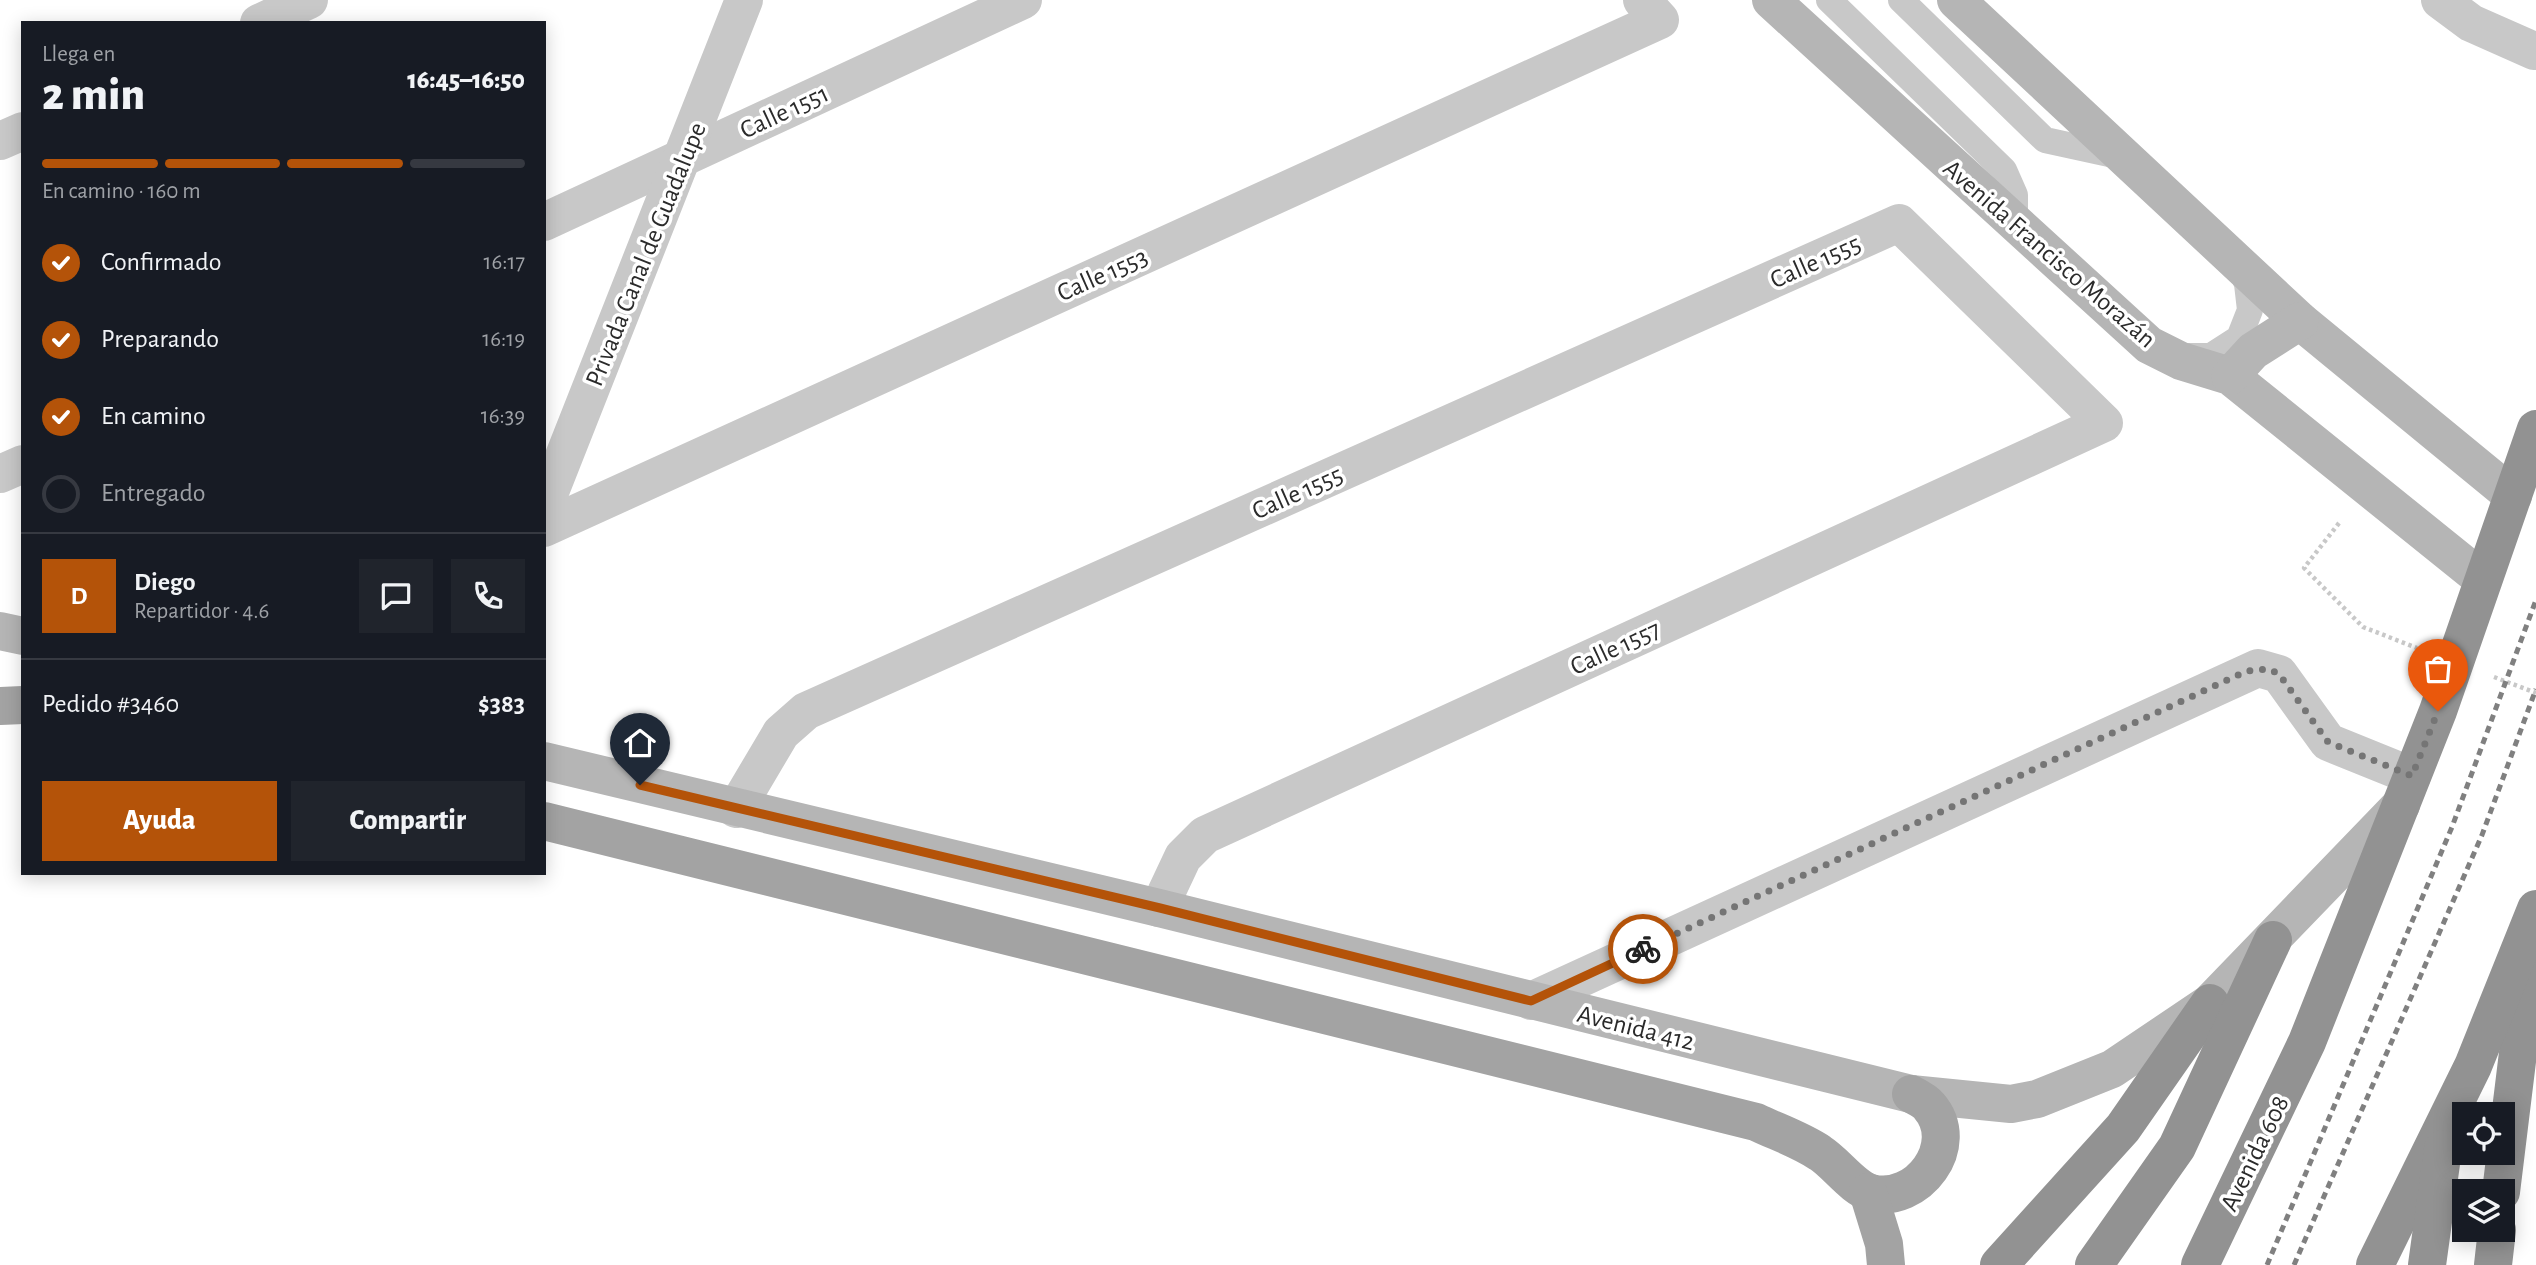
<!DOCTYPE html>
<html lang="es">
<head>
<meta charset="utf-8">
<style>
	:root { --surface:#171b24; --page:#20242c; --text:#f1f3f6; --muted:#9ea1a6; --line:#363941; --accent:#b45309 }
	body { margin:0; font-family:"Alegreya Sans",sans-serif; background:var(--page); color:var(--text); height:100vh; display:flex; flex-direction:column; font-size:26px; white-space:nowrap }
	* { box-sizing:border-box; margin:0 }
	p { font-size:23px; color:var(--muted) }
	.icon { flex:none; width:38px; height:38px; fill:none; stroke:currentColor; stroke-width:2; stroke-linecap:round; stroke-linejoin:round }
	.map { position:relative; flex:1; overflow:hidden }
	.details { position:absolute; left:21px; top:21px; width:525px; height:854px; display:flex; flex-direction:column; background:var(--surface); border-radius:0px; box-shadow:0 4px 18px #0003 }
	.details>* { flex:none }
	.tools { position:absolute; left:2452px; top:1102px; display:grid; gap:14px }
	.tools a { display:grid; place-items:center; width:63px; height:63px; border-radius:0px; background:var(--surface); box-shadow:0 4px 18px #0003; font-size:35px }
	.pin { position:absolute; display:grid; place-items:center; width:60px; height:60px; color:#fff; margin:-72px -30px; border-radius:50% 50% 50% 0; rotate:-45deg; box-shadow:0 0 7px #0007 }
	.pin .icon { rotate:45deg }
	.courier { position:absolute; display:grid; place-items:center; width:70px; height:70px; margin:-35px; border:5px solid #b45309; border-radius:50%; background:#fff; color:#222; box-shadow:0 2px 9px #0007 }
	.headline em { font-style:normal; font-weight:800 }
	.headline div { display:flex; flex-direction:column-reverse }
	.headline { display:flex; align-items:center; justify-content:space-between; height:119px; padding:0 21px }
	h1 { font-size:46px; font-weight:800; line-height:52px }
	.bar { display:grid; grid-template-columns:repeat(4,1fr); gap:10px 7px; align-content:center; height:84px; padding:0 21px }
	.bar i { height:9px; border-radius:5px; background:var(--line) }
	.bar .current { background:var(--accent) }
	.bar p { grid-column:span 4 }
	.line { display:flex; align-items:center; gap:18px; padding:0 21px; border-top:2px solid var(--line) }
	.line div { flex:1 }
	.round { display:grid; place-items:center; flex:none; width:74px; height:74px; border-radius:0px; background:var(--page) }
	ol { padding:0 21px; list-style:none }
	li { display:flex; align-items:center; gap:21px; height:77px }
	li p { margin-inline-start:auto }
	li .icon { padding:7px; border-radius:50%; background:var(--accent); color:#fff; stroke-width:4 }
	li:last-child { color:var(--muted) }
	li i { width:38px; height:38px; border:4px solid var(--line); border-radius:50% }
	.button { display:flex; gap:14px; margin-top:auto; padding:14px 21px }
	.button a { flex:1; height:80px; border-radius:0px; background:var(--accent); color:#fff; font-size:28px; font-weight:800; line-height:80px; text-align:center }
	.button a+a { background:var(--page); color:var(--text) }
	.map>svg:first-child { display:block }
</style>
</head>
<body>
<div class="map">
<svg width="2536" height="1265" viewBox="0 0 2536 1265">
	<rect width="100%" height="100%" fill="#fff"/>
	<g fill="none" stroke-linecap="round" stroke-linejoin="round">
		<!-- path -->
		<g stroke="#c8c8c8" stroke-width="4.5" stroke-dasharray="3.5 3.5" stroke-linecap="butt">
			<polyline points="2339,523 2304,568 2363,627 2417,648"/>
			<polyline points="2494,677 2536,693"/>
		</g>
		<!-- lane -->
		<g stroke="#c8c8c8" stroke-width="26">
			<polyline points="1829,0 2004,170 2015,195 2015,224"/>
			<polyline points="1901,0 2045,140 2123,157"/>
			<polyline points="2184,356 2211,356 2239,338 2250,310 2247,284 2240,266"/>
		</g>
		<!-- street -->
		<g stroke="#c8c8c8" stroke-width="38">
			<polyline points="2440,0 2471,23 2534,51"/>
			<polyline points="259,23 309,0"/>
			<polyline points="0,141 23,131"/>
			<polyline points="544,222 1023,0"/>
			<polyline points="0,474 23,464"/>
			<polyline points="544,507 744,0"/>
			<polyline points="544,528 1660,20 1642,0"/>
			<polyline points="736,809 781,733 806,711 1899,223 2104,423 1205,835 1183,857 1159,908"/>
			<polyline points="1531,1001 2258,668 2279,674 2328,742 2412,776"/>
		</g>
		<!-- secondary -->
		<g stroke="#b5b5b5" stroke-width="38">
			<polyline points="1771,0 2149,345 2181,361 2230,376 2482,579"/>
			<polyline points="1956,0 2300,321 2513,496"/>
			<polyline points="2230,376 2253,351 2300,321"/>
			<polyline points="0,631 23,636"/>
			<polyline points="544,761 1159,908 1911,1094 2011,1104 2037,1099 2112,1069 2210,1003 2401,805"/>
		</g>
		<!-- primary -->
		<g stroke="#a3a3a3" stroke-width="38">
			<polyline points="0,706 23,705"/>
			<path d="M 544,821 L 1756,1122 C 1777,1132 1801,1140 1820,1153 C 1836,1163 1853,1188 1871,1193 C 1917,1205 1963,1145 1929,1106 C 1925,1101 1917,1097 1911,1094"/>
			<polyline points="1868,1192 1884,1244 1886,1265"/>
		</g>
		<!-- highway -->
		<g stroke="#929292" stroke-width="38">
			<polyline points="2501,1192 2529,963"/>
			<polyline points="1999,1265 2123,1128 2210,1003"/>
			<polyline points="2094,1265 2177,1147 2273,940"/>
			<polyline points="2200,1265 2307,1042 2438,711 2536,429"/>
			<polyline points="2375,1265 2473,1066 2536,909"/>
			<polyline points="2427,1265 2443,1149"/>
			<polyline points="2493,1265 2497,1230"/>
		</g>
		<!-- rail -->
		<g stroke="#808080" stroke-width="5" stroke-dasharray="7 5" stroke-linecap="butt">
			<polyline points="2267,1265 2452,827 2536,600"/>
			<polyline points="2294,1265 2482,835 2536,689"/>
		</g>
	</g>
	<g fill="none" stroke-linecap="round" stroke-linejoin="round">
		<!-- done -->
		<polyline stroke="#757575" stroke-width="7" stroke-dasharray="0 12.6" points="1643,949 2247,671 2269,669 2279,674 2328,742 2412,776 2438,711"/>
		<!-- route -->
		<polyline stroke="#b45309" stroke-width="9" points="640,785 1160,908 1531,1001 1643,949"/>
	</g>
	<g text-anchor="middle" stroke-width="7" stroke-linejoin="round" paint-order="stroke">
		<!-- street labels -->
		<g font-size="26" fill="#2b2b2b" stroke="#fff">
			<text transform="translate(784 111) rotate(-25)" y="9">Calle 1551</text>
			<text transform="translate(2050 253) rotate(41)" y="9">Avenida Francisco Morazán</text>
			<text transform="translate(645 254) rotate(-68)" y="9">Privada Canal de Guadalupe</text>
			<text transform="translate(1815 261) rotate(-24)" y="9">Calle 1555</text>
			<text transform="translate(1102 274) rotate(-24)" y="9">Calle 1553</text>
			<text transform="translate(1297 492) rotate(-24)" y="9">Calle 1555</text>
			<text transform="translate(1615 647) rotate(-25)" y="9">Calle 1557</text>
			<text transform="translate(1636 1027) rotate(14)" y="9">Avenida 412</text>
			<text transform="translate(2254 1153) rotate(-64)" y="9">Avenida 608</text>
		</g>
	</g>
</svg>
<div class="tools">
<a><svg class="icon" aria-label="locate" viewBox="0 0 24 24"><circle cx="12" cy="12" r="6"/><path d="M12 2v4M12 18v4M2 12h4M18 12h4"/></svg></a>
<a><svg class="icon" aria-label="layers" viewBox="0 0 24 24"><path d="M12 4l9 5-9 5-9-5zM3 14l9 5 9-5"/></svg></a>
</div>
<div class="pin" style="left:2438px;top:711px;background:#ea580c"><svg class="icon" aria-label="bag" viewBox="0 0 24 24"><path d="M5 8h14l-1 12H6zM9 8a3 3 0 0 1 6 0"/></svg></div>
<div class="pin" style="left:640px;top:785px;background:#1f2937"><svg class="icon" aria-label="home" viewBox="0 0 24 24"><path d="M3 11l9-7 9 7M6 9v11h12V9"/></svg></div>
<div class="courier" style="left:1643px;top:949px"><svg class="icon" aria-label="bike" viewBox="0 0 24 24"><circle cx="6" cy="16" r="4"/><circle cx="18" cy="16" r="4"/><path d="M6 16l4-8h5l3 8M10 8l3 8H6M13 5h3"/></svg></div>
<section class="details">
<div class="headline"><div><h1>2 min</h1><p>Llega en</p></div><em>16:45–16:50</em></div>
<div class="bar"><i class="current"></i><i class="current"></i><i class="current"></i><i></i><p>En camino · 160 m</p></div>
<ol>
<li><svg class="icon" aria-label="check" viewBox="0 0 24 24"><path d="M5 12l5 5 9-10"/></svg>Confirmado<p>16:17</p></li>
<li><svg class="icon" aria-label="check" viewBox="0 0 24 24"><path d="M5 12l5 5 9-10"/></svg>Preparando<p>16:19</p></li>
<li><svg class="icon" aria-label="check" viewBox="0 0 24 24"><path d="M5 12l5 5 9-10"/></svg>En camino<p>16:39</p></li>
<li><i></i>Entregado</li>
</ol>
<div class="line" style="height:126px"><b class="round" style="background:var(--accent);color:#fff">D</b><div><b>Diego</b><p>Repartidor · 4.6</p></div><a class="round"><svg class="icon" aria-label="chat" viewBox="0 0 24 24"><path d="M4 5h16v11H9l-5 4z"/></svg></a><a class="round"><svg class="icon" aria-label="phone" viewBox="0 0 24 24"><path d="M5 4h4l2 5-3 2q2 4 5 5l2-3 5 2v4C11 20 4 13 5 4z"/></svg></a></div>
<div class="line" style="height:91px"><div>Pedido #3460</div><b>$383</b></div>
<div class="button"><a>Ayuda</a><a>Compartir</a></div>
</section>
</div>
</body>
</html>
